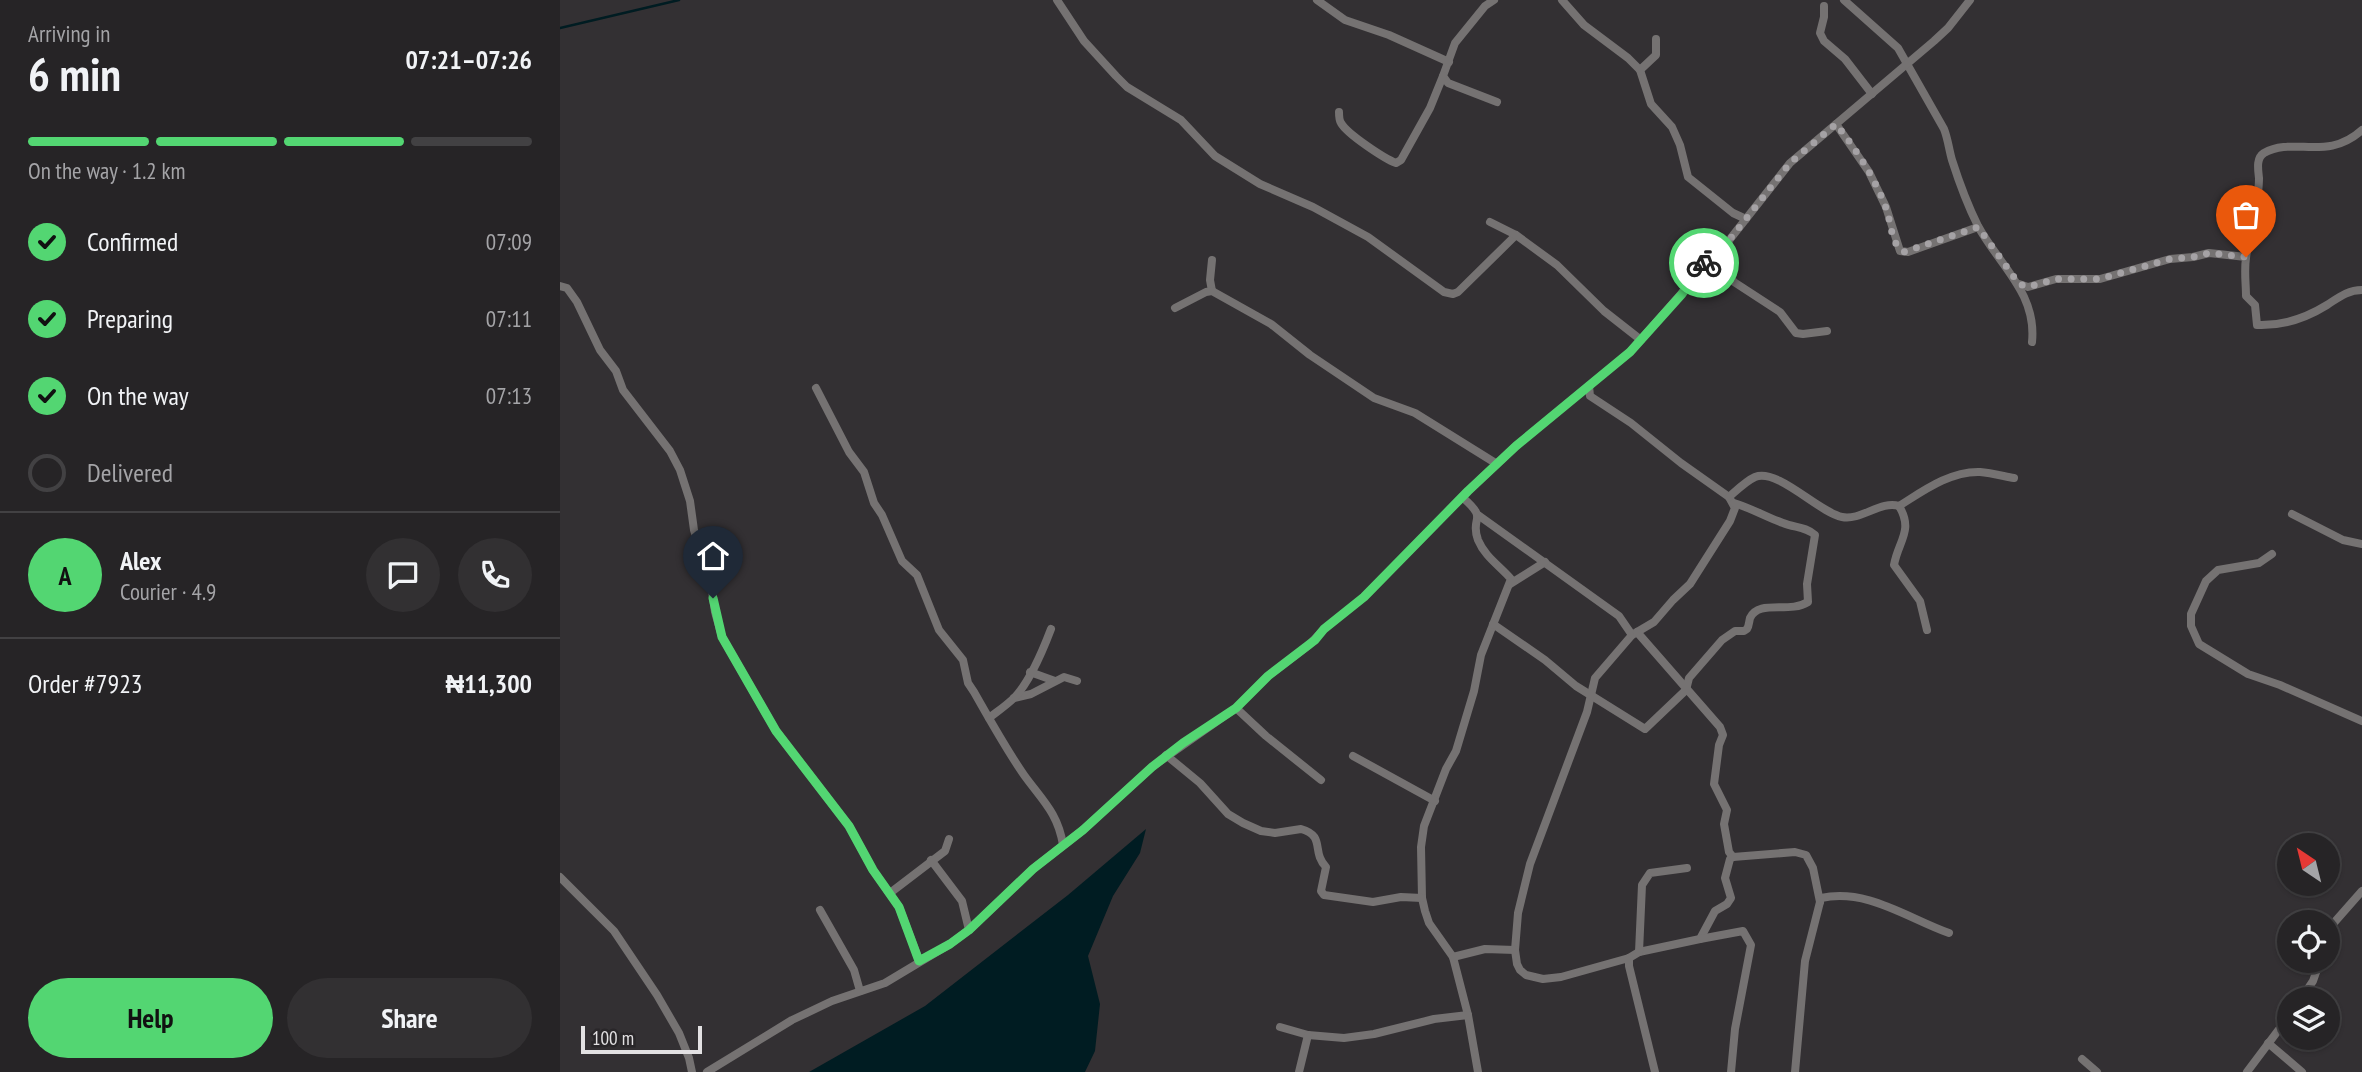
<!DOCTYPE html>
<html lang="en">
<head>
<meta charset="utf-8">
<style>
	:root { --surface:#262426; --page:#323032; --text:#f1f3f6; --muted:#a4a4a7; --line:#424143; --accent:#53d672 }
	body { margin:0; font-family:"PT Sans Narrow",sans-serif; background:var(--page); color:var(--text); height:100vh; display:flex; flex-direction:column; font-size:26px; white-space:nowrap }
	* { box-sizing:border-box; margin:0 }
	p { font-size:23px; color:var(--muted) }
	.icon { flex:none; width:38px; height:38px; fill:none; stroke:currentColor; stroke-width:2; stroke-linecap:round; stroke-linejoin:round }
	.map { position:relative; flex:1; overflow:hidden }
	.sheet { display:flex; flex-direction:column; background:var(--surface); width:560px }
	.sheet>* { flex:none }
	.needle { width:46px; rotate:325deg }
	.buttons { position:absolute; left:1717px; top:833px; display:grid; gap:14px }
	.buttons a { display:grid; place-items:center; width:63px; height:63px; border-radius:50%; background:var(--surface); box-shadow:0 2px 5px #0004,0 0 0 2px var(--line); font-size:35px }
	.scale { position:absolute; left:21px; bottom:18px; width:121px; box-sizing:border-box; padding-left:7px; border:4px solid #e2e0e2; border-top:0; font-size:19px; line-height:24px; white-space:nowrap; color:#e2e0e2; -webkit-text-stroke:5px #292629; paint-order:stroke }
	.pin { position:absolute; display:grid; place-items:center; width:60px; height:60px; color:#fff; margin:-72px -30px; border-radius:50% 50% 50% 0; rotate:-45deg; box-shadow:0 0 7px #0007 }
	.pin .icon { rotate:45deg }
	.courier { position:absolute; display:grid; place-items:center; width:70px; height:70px; margin:-35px; border:5px solid #53d672; border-radius:50%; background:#fff; color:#222; box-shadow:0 2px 9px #0007 }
	.overview em { font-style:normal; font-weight:700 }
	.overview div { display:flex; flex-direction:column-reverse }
	.overview { display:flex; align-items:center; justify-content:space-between; height:119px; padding:0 28px }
	h1 { font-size:46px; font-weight:700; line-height:52px }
	.bar { display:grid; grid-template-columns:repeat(4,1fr); gap:10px 7px; align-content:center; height:84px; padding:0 28px }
	.bar i { height:9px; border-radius:5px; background:var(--line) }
	.bar .active { background:var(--accent) }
	.bar p { grid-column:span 4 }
	.line { display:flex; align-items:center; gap:18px; padding:0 28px; border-top:2px solid var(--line) }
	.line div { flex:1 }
	.round { display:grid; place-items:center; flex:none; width:74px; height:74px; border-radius:37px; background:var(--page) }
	ol { padding:0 28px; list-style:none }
	li { display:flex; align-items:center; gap:21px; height:77px }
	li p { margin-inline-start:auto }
	li .icon { padding:7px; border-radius:50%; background:var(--accent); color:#111; stroke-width:4 }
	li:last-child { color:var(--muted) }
	li i { width:38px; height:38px; border:4px solid var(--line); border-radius:50% }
	.button { display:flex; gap:14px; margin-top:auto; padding:14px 28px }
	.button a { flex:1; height:80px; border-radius:42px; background:var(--accent); color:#111; font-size:28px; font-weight:700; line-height:80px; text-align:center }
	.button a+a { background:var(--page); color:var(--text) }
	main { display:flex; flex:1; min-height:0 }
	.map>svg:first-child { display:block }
</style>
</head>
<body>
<main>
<section class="sheet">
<div class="overview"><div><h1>6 min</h1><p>Arriving in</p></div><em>07:21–07:26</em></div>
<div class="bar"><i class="active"></i><i class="active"></i><i class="active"></i><i></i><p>On the way · 1.2 km</p></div>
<ol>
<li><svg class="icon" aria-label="check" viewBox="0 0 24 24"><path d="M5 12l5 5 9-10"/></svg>Confirmed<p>07:09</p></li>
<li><svg class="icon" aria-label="check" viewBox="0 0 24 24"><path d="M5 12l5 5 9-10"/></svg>Preparing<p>07:11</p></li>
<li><svg class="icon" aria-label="check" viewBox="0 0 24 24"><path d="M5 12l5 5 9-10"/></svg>On the way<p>07:13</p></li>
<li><i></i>Delivered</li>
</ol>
<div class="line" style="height:126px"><b class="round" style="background:var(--accent);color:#111">A</b><div><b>Alex</b><p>Courier · 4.9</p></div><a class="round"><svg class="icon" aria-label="chat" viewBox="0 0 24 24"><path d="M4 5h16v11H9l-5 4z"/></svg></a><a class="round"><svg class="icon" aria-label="phone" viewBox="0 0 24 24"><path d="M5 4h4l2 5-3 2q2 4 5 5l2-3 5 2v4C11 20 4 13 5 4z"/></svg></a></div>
<div class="line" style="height:91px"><div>Order #7923</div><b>₦11,300</b></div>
<div class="button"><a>Help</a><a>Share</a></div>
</section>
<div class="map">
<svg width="1802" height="1072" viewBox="0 0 1802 1072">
	<rect width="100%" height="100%" fill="#333033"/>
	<!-- water -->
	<polygon fill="#001c22" points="586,829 580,853 553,896 528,956 540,1004 535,1051 525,1072 249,1072 365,1006 508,895"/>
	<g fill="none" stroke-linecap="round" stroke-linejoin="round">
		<!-- stream -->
		<polyline stroke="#001c22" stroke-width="2.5" points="0,28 119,0"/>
		<!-- street -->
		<g stroke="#757272" stroke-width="8">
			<polyline points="497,0 524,41 556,76 567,87 621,120 655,156 700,184 753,207 808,237 884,292 893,294 898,292 956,235"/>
			<polyline points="757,0 785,20 829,35 889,62"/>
			<polyline points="934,0 925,6 895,43 883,76 888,83 937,102"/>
			<polyline points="1002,0 1024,25 1068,58 1080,70 1091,104 1112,127 1120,145 1128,177 1173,213 1186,219"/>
			<path d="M 1284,0 L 1338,48 L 1384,129 C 1388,139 1389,150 1392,160 C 1399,182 1408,206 1418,226 C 1439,265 1477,293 1472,342"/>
			<polyline points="1264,6 1264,17 1260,33 1264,41 1285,59 1312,94"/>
			<polyline points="1080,70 1096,55 1096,39"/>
			<path d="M 779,112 C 779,116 779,120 781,123 C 787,134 825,159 836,163 L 841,160 L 870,108 L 883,76"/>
			<polyline points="1276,124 1309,172 1326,207 1340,251 1348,252 1418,227"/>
			<path d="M 1802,130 C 1767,162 1734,136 1704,153 C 1696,158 1698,169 1699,178 C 1699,206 1689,231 1686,258 C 1684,271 1686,284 1686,296 L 1695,305 L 1697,325 C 1721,326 1746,318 1767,305 C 1778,298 1787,290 1802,290"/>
			<polyline points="930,222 956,235 997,265 1044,311 1081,340"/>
			<polyline points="1153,256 1174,282 1220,312 1236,333 1243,334 1267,331"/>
			<polyline points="652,260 650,280 652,291"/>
			<polyline points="1459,284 1468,287 1496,279 1540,279 1610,259 1633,257 1649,253 1686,257"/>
			<polyline points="0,286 7,288 17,302 40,350 56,371 63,390 110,451 120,470 130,501 134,530 151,584 155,612 162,637 216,731 289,826 313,870 339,907 359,960"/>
			<polyline points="615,308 646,292 652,291 711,324 750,355 814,398 855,413 937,464"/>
			<polyline points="1029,386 1030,396 1071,423 1121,463 1169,497 1175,508 1170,521 1130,584 1113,600 1094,622 1072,635 1035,678 1027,712 970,864 958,913 955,950 957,964 960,970 966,975 983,979 1001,977 1069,958 1079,952 1140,939 1155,911 1167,904 1171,898 1165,878 1170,859 1173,857"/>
			<path d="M 256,388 L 289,452 L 304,472 L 314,503 L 322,515 L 342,561 L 357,575 L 379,630 L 403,660 L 408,683 L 414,692 C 430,720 446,749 464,775 C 482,800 498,813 503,845"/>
			<path d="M 902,497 C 930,521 909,516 918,540 C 925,557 940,566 951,579 L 921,655 L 914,691 L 896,751 L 886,769 L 864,826 L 861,847 L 862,898 L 865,911 L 869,923 L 893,957 L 908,1015 L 918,1072"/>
			<path d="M 1169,497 C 1177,490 1186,481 1195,477 C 1218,468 1258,512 1282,517 C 1301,521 1321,500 1339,506 C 1363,491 1390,471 1420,472 C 1431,473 1443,476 1454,478"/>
			<path d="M 1339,506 C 1354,531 1338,541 1334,565 L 1360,601 L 1367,630"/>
			<polyline points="1732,514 1783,540 1802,544"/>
			<polyline points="918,515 1059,616 1072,635"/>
			<polyline points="1712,554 1699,563 1658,570 1646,581 1631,614 1631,626 1639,644 1688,674 1720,685 1802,721"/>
			<polyline points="950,584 985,562"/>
			<path d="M 933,624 L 985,660 L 1016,686 L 1085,729 L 1126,690 L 1129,678 L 1162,640 L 1175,631 L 1184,631 L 1187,629 C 1189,626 1189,622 1190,618 C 1199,599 1229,614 1248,602 L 1247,584 L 1255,535 C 1245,526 1235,528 1223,523 C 1206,517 1191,508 1174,503"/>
			<polyline points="1077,632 1160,727 1163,735 1159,745 1154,784 1167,810 1164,824 1169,852 1173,857"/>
			<polyline points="470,672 495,681"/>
			<polyline points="454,698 471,694 504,677 517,681"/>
			<polyline points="676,708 706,736 761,780"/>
			<path d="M 429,718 C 438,711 447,705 455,697 C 470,681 483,650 491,629"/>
			<path d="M 606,755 L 640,783 L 668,814 L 683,823 L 701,831 L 715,833 L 741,829 C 766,836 751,852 766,867 L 761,891 L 764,895 L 813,902 L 841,897 L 862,898"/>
			<polyline points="793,756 875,801"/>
			<polyline points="1173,857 1235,852 1246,855 1253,868 1260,902 1245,961 1235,1072"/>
			<polyline points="371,860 402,901 409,930"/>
			<polyline points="0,877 54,931 97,995 119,1033 129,1058 132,1072"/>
			<polyline points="330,893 385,851 389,839"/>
			<path d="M 1260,902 L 1261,898 C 1307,888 1347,918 1389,933"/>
			<polyline points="260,910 294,970 300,991"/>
			<polyline points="1140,939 1183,931 1191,945 1175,1029 1171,1072"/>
			<polyline points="1768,940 1772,925 1802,891"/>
			<polyline points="1079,952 1082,885 1090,873 1127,868"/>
			<polyline points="893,957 925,949 955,950"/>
			<polyline points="1069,958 1069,966 1095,1072"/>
			<polyline points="1741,999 1753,981 1760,961"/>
			<polyline points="720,1027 748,1035 784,1038 814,1034 874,1019 908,1015"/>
			<polyline points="1708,1043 1742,1072"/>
			<polyline points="1522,1059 1537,1072"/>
			<polyline points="147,1072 232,1020 272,1001 325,983 390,944 409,930 473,869 523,830 592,767 676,708 708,676 749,645 764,629 804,597 908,491 956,446 1070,352 1121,294 1144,263 1163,248 1230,163 1374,41 1388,28 1410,0"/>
			<polyline points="739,1072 748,1035"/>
			<polyline points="1687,1072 1729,1016"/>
		</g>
	</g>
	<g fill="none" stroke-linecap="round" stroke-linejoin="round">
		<!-- done -->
		<path stroke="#a5a2a5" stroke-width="7" stroke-dasharray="0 12.6" d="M 1144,263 L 1163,248 L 1230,163 L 1276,124 C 1296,149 1315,178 1326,208 C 1331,221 1331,246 1344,252 L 1418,227 L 1459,284 L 1468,287 L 1496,279 L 1540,279 L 1610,259 L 1633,257 L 1649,253 L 1686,257"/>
		<!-- route -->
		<polyline stroke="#53d672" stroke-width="9" points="153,598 162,637 216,731 289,826 313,870 339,907 359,961 390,944 409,930 473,869 523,830 592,767 623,743 676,708 708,676 755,640 764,629 804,597 908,491 956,446 1070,352 1122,294 1144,263"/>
	</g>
</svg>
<div class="buttons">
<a><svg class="needle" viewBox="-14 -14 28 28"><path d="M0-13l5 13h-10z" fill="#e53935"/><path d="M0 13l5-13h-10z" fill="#a4a4a7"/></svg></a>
<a><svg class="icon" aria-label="locate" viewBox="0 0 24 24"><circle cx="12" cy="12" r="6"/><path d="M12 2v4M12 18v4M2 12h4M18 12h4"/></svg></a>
<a><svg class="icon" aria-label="layers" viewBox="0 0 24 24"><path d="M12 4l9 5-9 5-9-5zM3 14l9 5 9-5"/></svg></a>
</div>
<div class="scale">100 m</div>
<div class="pin" style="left:1686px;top:257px;background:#ea580c"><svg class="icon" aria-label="bag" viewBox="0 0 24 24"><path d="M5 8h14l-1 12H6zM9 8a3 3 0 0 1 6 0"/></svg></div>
<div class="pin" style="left:153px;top:598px;background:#1f2937"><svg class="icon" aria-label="home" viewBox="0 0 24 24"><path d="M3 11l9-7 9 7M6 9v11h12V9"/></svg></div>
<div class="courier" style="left:1144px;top:263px"><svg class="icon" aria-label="bike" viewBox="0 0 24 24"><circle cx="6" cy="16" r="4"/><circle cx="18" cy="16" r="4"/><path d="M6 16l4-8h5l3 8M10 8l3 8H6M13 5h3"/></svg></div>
</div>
</main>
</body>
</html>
